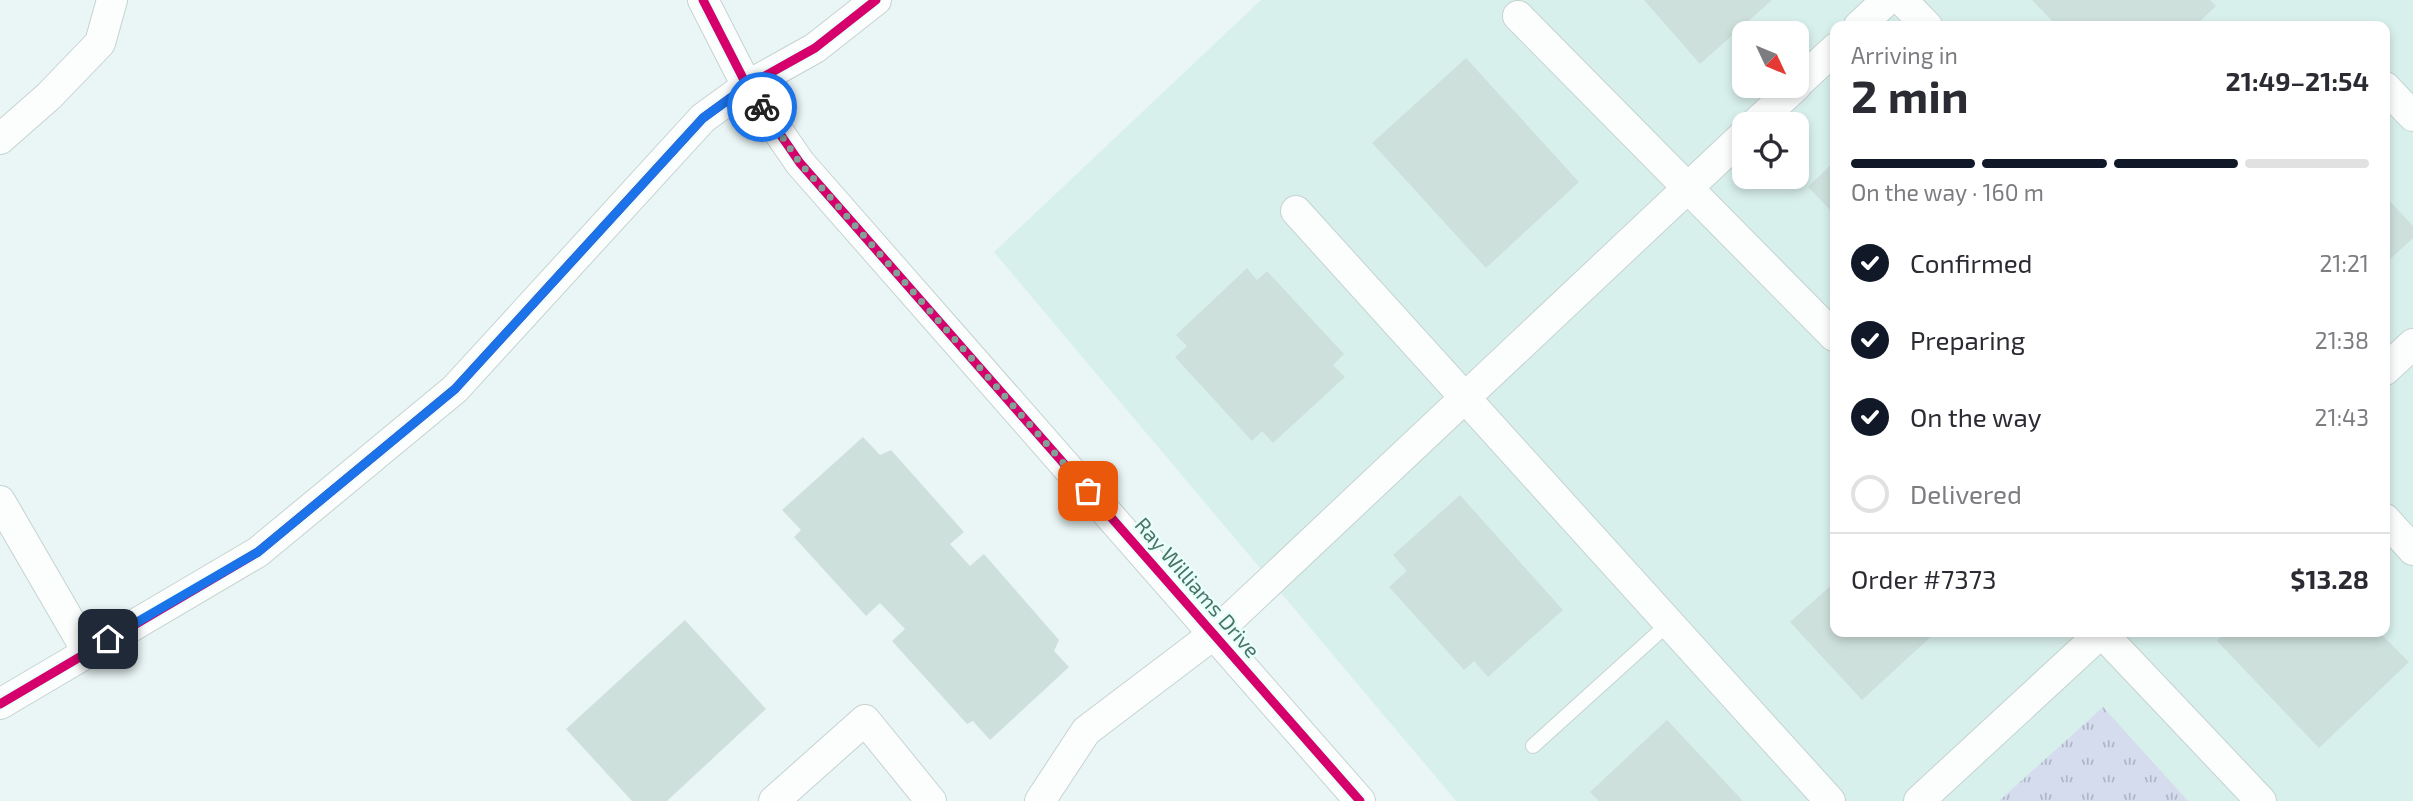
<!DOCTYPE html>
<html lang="en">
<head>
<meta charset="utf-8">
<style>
	:root { --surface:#fff; --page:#f2f2f3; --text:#2b2b33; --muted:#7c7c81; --line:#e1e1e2; --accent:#111827 }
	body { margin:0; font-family:"Exo 2",sans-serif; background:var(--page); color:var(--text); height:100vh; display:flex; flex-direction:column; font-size:26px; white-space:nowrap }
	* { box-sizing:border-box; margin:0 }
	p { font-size:23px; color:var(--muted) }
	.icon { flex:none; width:38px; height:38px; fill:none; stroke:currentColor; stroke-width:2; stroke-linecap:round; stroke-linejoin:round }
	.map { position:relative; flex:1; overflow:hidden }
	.details { position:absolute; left:1830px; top:21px; width:560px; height:616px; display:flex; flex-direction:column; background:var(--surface); border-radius:14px; box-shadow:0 4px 10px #0003 }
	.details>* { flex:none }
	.needle { width:46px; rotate:134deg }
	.buttons { position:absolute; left:1732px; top:21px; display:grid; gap:14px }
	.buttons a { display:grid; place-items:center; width:77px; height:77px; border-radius:14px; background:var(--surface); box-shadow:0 4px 10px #0003; font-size:35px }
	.pin { position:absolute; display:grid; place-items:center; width:60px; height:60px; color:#fff; margin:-30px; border-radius:14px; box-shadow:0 4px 10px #0006 }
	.courier { position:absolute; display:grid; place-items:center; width:70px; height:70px; margin:-35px; border:5px solid #1a73e8; border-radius:50%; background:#fff; color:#222; box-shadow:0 2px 9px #0007 }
	.head em { font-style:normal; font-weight:700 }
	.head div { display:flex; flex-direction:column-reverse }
	.head { display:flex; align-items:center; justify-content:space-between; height:119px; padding:0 21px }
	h1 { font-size:46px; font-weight:700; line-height:52px }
	.bar { display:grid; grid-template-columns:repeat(4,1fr); gap:10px 7px; align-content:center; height:84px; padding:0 21px }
	.bar i { height:9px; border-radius:5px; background:var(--line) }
	.bar .current { background:var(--accent) }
	.bar p { grid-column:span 4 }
	.line { display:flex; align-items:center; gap:18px; padding:0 21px; border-top:2px solid var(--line) }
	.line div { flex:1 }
	ol { padding:0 21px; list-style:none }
	li { display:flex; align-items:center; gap:21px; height:77px }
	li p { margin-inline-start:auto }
	li .icon { padding:7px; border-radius:50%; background:var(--accent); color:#fff; stroke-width:4 }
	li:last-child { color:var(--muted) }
	li i { width:38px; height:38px; border:4px solid var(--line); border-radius:50% }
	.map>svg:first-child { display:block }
</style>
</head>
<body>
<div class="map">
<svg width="2413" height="801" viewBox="0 0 2413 801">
	<defs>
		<pattern id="grass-tufts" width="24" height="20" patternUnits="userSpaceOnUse" patternTransform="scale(1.75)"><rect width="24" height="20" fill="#d4dcee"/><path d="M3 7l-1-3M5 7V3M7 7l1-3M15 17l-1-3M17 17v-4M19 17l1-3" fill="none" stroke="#aeb7c4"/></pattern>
	</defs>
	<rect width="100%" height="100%" fill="#e9f6f5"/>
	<!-- residential -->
	<path fill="#d8f0ec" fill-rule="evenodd" d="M 1261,0 L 2413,0 L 2413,801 L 1456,801 L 994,252 ZM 1836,26 L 2385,26 L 2385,632 L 1836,632 ZM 1745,33 L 1797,33 L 1797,86 L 1745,86 ZM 1745,124 L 1797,124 L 1797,177 L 1745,177 Z"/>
	<!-- grass -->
	<polygon fill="url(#grass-tufts)" points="2103,707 2188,801 1999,801"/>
	<!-- building -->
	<g fill="#cee0dc">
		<polygon points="1644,0 1772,0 1700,64"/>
		<polygon points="2032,0 2210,0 2216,6 2195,26 2057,26"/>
		<polygon points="1466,58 1579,182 1486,268 1372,143"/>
		<polygon points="1836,160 1836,216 1808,187"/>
		<polygon points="2385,196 2413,226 2413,238 2385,264"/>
		<polygon points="1247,268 1257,280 1267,271 1344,354 1333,365 1345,377 1273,443 1262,431 1252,441 1175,357 1187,346 1176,335"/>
		<polygon points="863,437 880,455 891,450 964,532 950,544 970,566 984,554 1059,640 1054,651 1069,667 990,740 973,721 967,724 892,641 905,629 880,603 866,616 794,537 801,530 782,510"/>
		<polygon points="1460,495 1563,610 1488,677 1474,661 1464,670 1389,587 1407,571 1393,555"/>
		<polygon points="1836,581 1836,632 1936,632 1862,700 1790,622"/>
		<polygon points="685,620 766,709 667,801 632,801 566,729"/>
		<polygon points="2226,632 2379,632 2409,662 2319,748 2217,641"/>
		<polygon points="1667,720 1743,801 1599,801 1590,792"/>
	</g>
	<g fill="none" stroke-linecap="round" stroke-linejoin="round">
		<defs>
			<polyline id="service" points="1533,746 1669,623"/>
			<g id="minor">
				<polyline points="703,0 747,86 800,163 1360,801"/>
				<polyline points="1902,0 1927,26"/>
				<polyline points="1518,16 1834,336"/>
				<polyline points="1859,26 1887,0"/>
				<polyline points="1797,84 1836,48"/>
				<polyline points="2385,87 2413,116"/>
				<polyline points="1755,124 1796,86"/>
				<polyline points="0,139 49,96 100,43 112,0"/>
				<polyline points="1296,211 1830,801"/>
				<polyline points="2385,370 2413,344"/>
				<polyline points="0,501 87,651"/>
				<polyline points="2385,519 2413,550"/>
				<polyline points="2101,632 2261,801"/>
				<polyline points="0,704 258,552 455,389 703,118 747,86 815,48 876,0"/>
				<polyline points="774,801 865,720 931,801"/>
				<polyline points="1040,801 1086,731 1214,634 1745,134"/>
				<polyline points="1919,801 2102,632"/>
			</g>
		</defs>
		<!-- service casing -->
		<use href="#service" stroke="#c5d3d0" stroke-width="16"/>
		<!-- minor casing -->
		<use href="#minor" stroke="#c5d3d0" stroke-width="32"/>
		<!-- service -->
		<use href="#service" stroke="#fcfefe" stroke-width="14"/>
		<!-- minor -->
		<use href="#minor" stroke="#fcfefe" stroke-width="30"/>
		<defs>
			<g id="cycleway">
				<polyline points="703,0 747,86 800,163 1360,801"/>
				<polyline points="0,704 258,552 455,389 703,118 747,86 815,48 876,0"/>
			</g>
		</defs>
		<!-- cycleway casing -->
		<use href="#cycleway" stroke="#e9fffc" stroke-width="13"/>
		<!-- cycleway -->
		<use href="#cycleway" stroke="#d6006c" stroke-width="9"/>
	</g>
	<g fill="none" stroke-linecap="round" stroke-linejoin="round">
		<!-- done -->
		<polyline stroke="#82a297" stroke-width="7" stroke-dasharray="0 12.6" points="762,107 800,163 1088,491"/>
		<!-- route -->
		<polyline stroke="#1a73e8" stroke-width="9" points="108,639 258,552 455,389 703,118 747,86 762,107"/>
	</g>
	<g text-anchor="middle" stroke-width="5" stroke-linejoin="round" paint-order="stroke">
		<!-- street labels -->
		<g font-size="21" fill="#4a7464" stroke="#e9fffc">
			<text transform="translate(1197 588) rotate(49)" y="7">Ray Williams Drive</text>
		</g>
	</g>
</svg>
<div class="buttons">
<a><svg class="needle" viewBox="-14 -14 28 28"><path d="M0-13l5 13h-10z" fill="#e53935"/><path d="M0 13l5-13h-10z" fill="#7c7c81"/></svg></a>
<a><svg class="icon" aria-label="locate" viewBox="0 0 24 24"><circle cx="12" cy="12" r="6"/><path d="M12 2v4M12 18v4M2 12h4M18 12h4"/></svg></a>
</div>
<div class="pin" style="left:1088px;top:491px;background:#ea580c"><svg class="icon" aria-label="bag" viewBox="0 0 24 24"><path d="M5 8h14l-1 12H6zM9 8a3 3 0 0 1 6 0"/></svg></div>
<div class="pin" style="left:108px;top:639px;background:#1f2937"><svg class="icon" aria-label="home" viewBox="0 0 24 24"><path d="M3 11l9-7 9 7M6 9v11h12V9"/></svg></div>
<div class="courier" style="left:762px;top:107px"><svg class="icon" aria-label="bike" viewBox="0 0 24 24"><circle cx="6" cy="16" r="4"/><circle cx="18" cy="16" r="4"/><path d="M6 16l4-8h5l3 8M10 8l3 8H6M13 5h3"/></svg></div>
<section class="details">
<div class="head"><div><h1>2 min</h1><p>Arriving in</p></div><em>21:49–21:54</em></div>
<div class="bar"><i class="current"></i><i class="current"></i><i class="current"></i><i></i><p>On the way · 160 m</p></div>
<ol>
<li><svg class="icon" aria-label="check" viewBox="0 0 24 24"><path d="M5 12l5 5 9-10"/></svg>Confirmed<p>21:21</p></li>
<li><svg class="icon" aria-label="check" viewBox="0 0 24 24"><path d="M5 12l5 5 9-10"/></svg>Preparing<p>21:38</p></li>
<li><svg class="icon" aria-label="check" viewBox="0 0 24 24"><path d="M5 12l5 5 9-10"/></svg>On the way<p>21:43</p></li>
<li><i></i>Delivered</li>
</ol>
<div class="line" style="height:91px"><div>Order #7373</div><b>$13.28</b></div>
</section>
</div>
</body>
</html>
